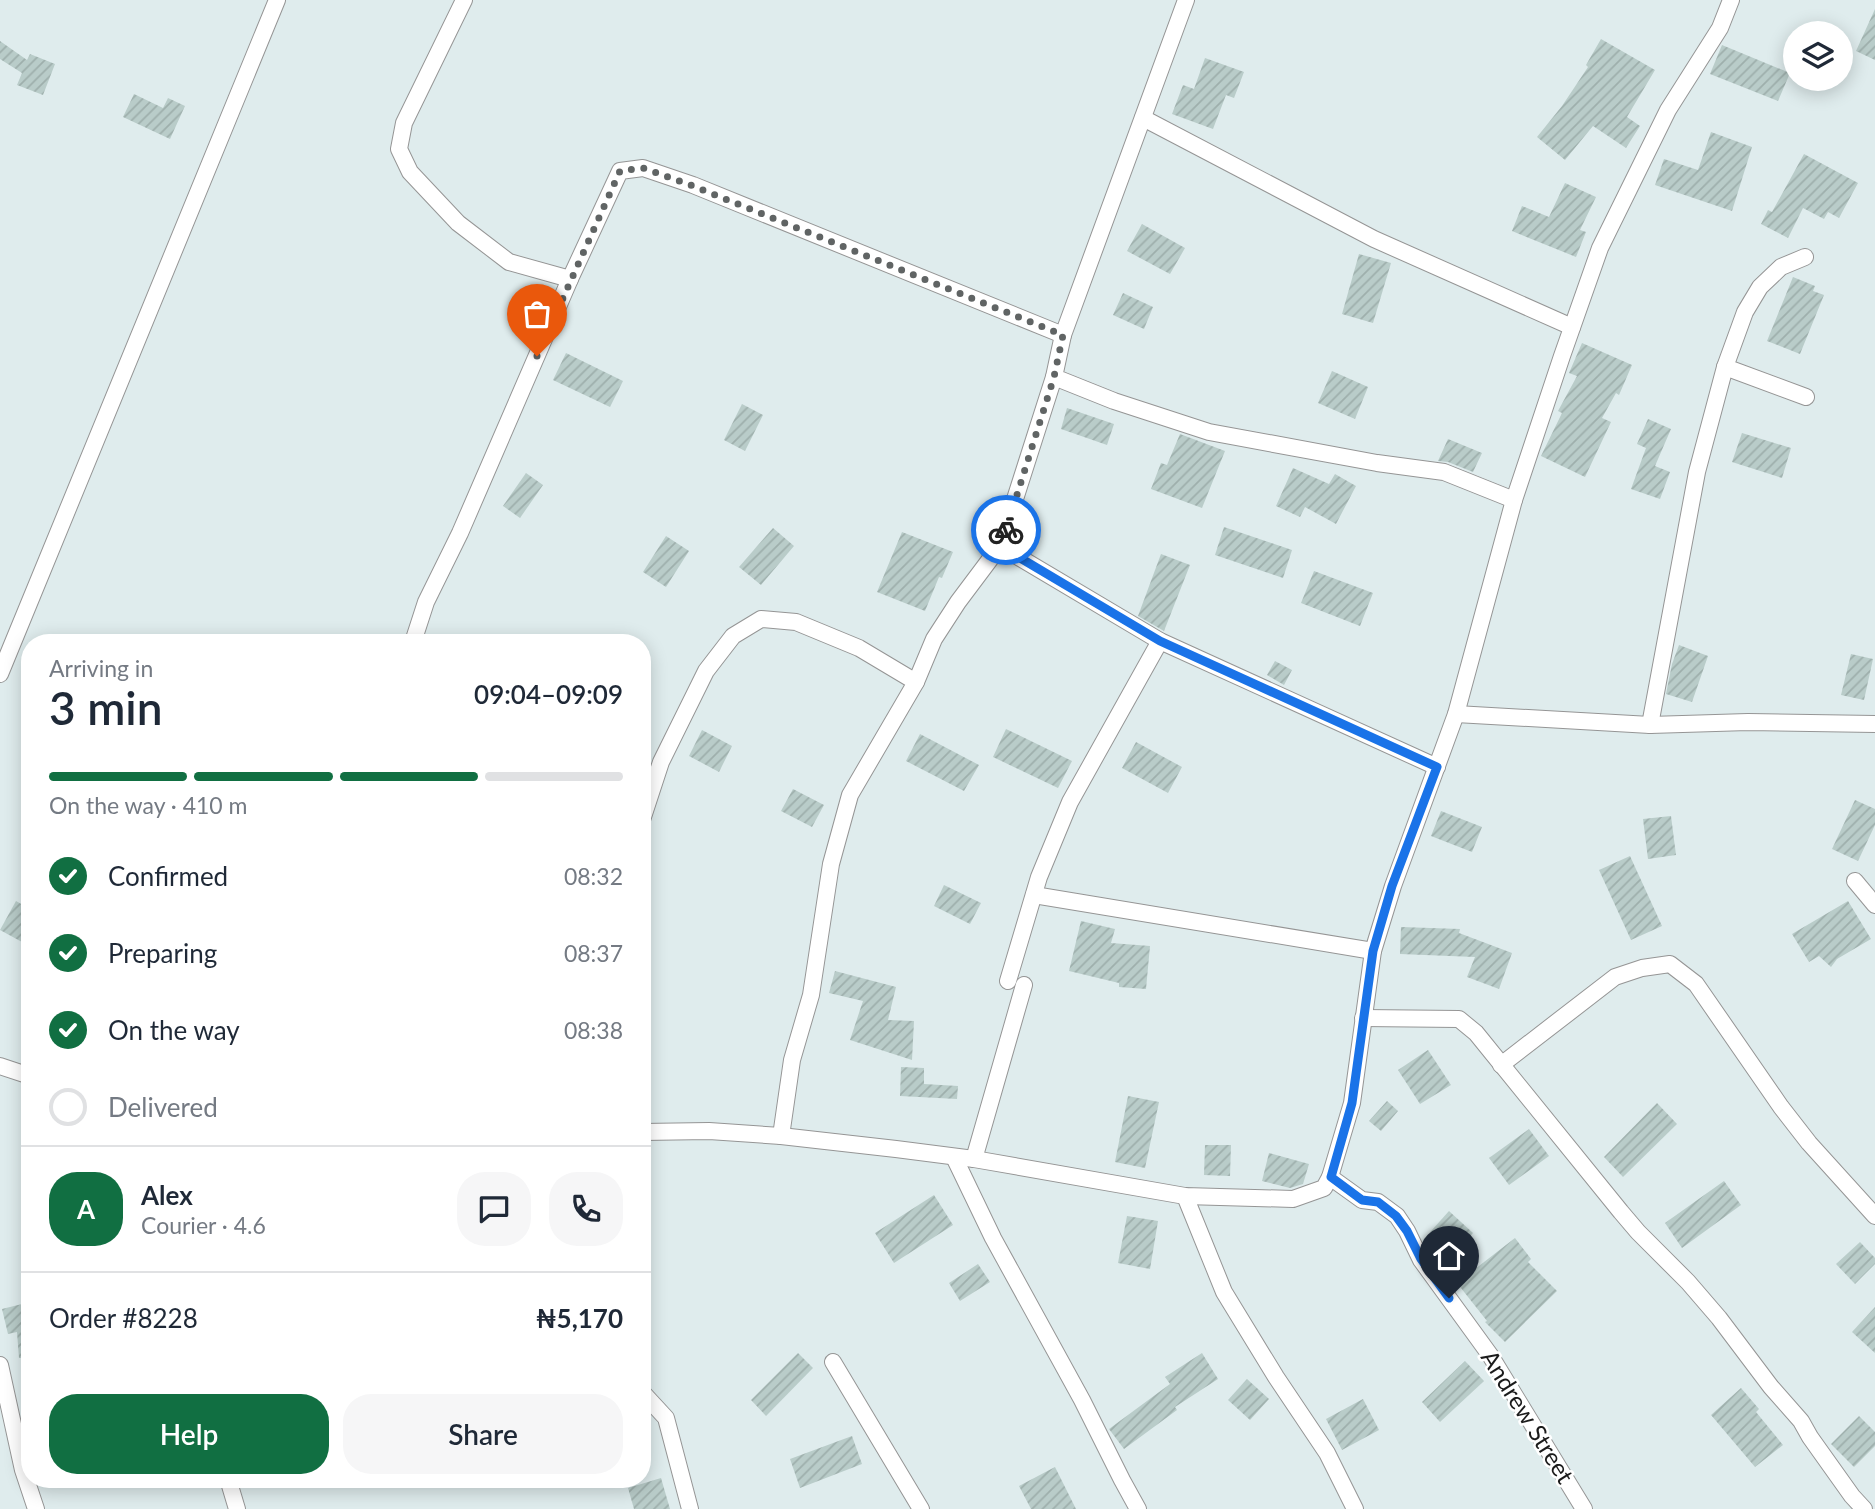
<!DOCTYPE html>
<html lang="en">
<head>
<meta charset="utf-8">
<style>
	:root { --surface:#fff; --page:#f6f6f7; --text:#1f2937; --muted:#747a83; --line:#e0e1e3; --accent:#116f42 }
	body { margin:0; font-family:Lato,sans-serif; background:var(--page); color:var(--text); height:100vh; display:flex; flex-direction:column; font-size:26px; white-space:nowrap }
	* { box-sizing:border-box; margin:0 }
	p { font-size:23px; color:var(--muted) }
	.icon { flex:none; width:38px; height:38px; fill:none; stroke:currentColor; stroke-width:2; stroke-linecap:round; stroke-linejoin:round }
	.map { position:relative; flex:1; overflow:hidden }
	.side { position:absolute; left:21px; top:634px; width:630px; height:854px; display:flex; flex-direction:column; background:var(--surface); border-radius:28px; box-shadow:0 4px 18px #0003 }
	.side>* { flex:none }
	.tools { position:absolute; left:1783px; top:21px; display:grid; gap:14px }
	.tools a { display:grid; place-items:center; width:70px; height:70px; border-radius:50%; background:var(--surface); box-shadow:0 4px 18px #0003; font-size:35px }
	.pin { position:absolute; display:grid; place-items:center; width:60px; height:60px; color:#fff; margin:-72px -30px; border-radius:50% 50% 50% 0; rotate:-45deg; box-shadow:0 0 7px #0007 }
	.pin .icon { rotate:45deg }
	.courier { position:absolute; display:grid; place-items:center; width:70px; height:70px; margin:-35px; border:5px solid #1a73e8; border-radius:50%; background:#fff; color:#222; box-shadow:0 2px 9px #0007 }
	.head em { font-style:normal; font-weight:600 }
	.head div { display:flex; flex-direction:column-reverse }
	.head { display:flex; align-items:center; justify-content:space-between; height:119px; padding:0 28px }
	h1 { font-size:46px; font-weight:600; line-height:52px }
	.bar { display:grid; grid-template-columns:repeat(4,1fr); gap:10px 7px; align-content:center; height:84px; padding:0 28px }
	.bar i { height:9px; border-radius:5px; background:var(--line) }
	.bar .active { background:var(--accent) }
	.bar p { grid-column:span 4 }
	.line { display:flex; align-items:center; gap:18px; padding:0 28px; border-top:2px solid var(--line) }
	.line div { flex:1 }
	.round { display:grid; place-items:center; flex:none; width:74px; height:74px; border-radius:28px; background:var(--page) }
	ol { padding:0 28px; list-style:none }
	li { display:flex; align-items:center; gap:21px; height:77px }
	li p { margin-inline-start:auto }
	li .icon { padding:7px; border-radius:50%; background:var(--accent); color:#fff; stroke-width:4 }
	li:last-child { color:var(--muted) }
	li i { width:38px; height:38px; border:4px solid var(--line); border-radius:50% }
	.button { display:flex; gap:14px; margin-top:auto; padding:14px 28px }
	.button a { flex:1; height:80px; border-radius:28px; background:var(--accent); color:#fff; font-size:28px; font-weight:600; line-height:80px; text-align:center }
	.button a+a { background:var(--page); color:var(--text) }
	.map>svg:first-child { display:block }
</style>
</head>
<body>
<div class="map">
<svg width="1875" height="1509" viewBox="0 0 1875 1509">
	<defs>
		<pattern id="building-hatch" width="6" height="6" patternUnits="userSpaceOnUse" patternTransform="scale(1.75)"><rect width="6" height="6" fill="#b9ccc9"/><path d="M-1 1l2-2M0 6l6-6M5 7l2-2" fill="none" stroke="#9eafac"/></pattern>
	</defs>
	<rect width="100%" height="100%" fill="#dfeced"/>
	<!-- building -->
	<g fill="url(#building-hatch)">
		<polygon points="1875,9 1875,60 1856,51"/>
		<polygon points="1601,39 1655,70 1627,117 1640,126 1626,148 1593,126 1565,160 1537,137 1562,106 1588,67 1586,65"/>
		<polygon points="0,41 27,60 30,54 55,64 43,95 17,85 22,73 0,59"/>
		<polygon points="1722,45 1790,73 1778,101 1710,74"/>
		<polygon points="1205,58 1244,72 1234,98 1226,95 1213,129 1172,114 1183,85 1194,89"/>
		<polygon points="134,94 163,108 168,98 185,106 170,139 123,117"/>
		<polygon points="1711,132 1752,147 1732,211 1655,185 1664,159 1698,170"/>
		<polygon points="1804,154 1858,183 1839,218 1828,212 1824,219 1803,208 1788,238 1761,224 1768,210 1772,212"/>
		<polygon points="1565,183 1596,197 1580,230 1586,232 1576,257 1512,231 1522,206 1549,217"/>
		<polygon points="1142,224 1185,248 1170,274 1127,251"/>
		<polygon points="1359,254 1391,263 1373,323 1342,314"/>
		<polygon points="1793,277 1815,286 1813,291 1824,295 1800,354 1767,341"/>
		<polygon points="1123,293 1153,307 1144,329 1113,315"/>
		<polygon points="1582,343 1632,365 1619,395 1616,393 1602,418 1611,422 1585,477 1541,456 1562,413 1558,411 1577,376 1569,373"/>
		<polygon points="566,353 623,381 610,407 553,380"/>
		<polygon points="1332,371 1368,387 1355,419 1318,403"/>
		<polygon points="742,404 763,415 745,451 724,440"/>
		<polygon points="1067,408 1114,424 1107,445 1061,429"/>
		<polygon points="1648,419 1671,429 1655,466 1670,472 1660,499 1631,489 1646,448 1637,444"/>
		<polygon points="1742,433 1791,448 1782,478 1732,462"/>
		<polygon points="1180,434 1225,451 1202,508 1151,489 1161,463 1167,465"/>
		<polygon points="1448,439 1482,453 1473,472 1448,462 1438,461"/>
		<polygon points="1293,468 1329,484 1335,474 1356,486 1336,524 1305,507 1300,517 1276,506"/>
		<polygon points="526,473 543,485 520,518 503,506"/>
		<polygon points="1224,527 1292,550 1283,578 1215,555"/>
		<polygon points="773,528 794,546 761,585 739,567"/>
		<polygon points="902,532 953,552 942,578 939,577 925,611 877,592"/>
		<polygon points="666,536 689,551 666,587 643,572"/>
		<polygon points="1161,554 1190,565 1164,631 1138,616"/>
		<polygon points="1314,571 1373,593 1360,626 1301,603"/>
		<polygon points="1679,645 1708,656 1692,702 1666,694 1672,664"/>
		<polygon points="1851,654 1873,659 1864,700 1841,695"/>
		<polygon points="1275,661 1292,670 1284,685 1267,675"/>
		<polygon points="1006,729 1072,761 1058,788 993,757"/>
		<polygon points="702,730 732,746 719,772 689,756"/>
		<polygon points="920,734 979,765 964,791 906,761"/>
		<polygon points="1136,742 1182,767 1168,793 1122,768"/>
		<polygon points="793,789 824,805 812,827 781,811"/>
		<polygon points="1855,800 1875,809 1875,825 1858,861 1832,849"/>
		<polygon points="1441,811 1482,827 1472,852 1431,836"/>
		<polygon points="1671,816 1676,855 1648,859 1643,819"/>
		<polygon points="1630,856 1662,926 1631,940 1599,870"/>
		<polygon points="944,885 981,903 970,924 934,906"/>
		<polygon points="16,901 30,909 30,929 22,942 0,930"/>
		<polygon points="1848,901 1871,939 1837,959 1831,967 1819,956 1809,962 1792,934"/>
		<polygon points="1081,921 1115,929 1111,943 1150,946 1146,989 1119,987 1119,983 1069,971"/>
		<polygon points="1401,927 1460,929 1459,933 1512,953 1499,989 1467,977 1475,957 1400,954"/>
		<polygon points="835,971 896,987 888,1020 914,1021 912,1060 850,1040 863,1001 829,993"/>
		<polygon points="1428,1050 1451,1085 1420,1104 1398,1070"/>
		<polygon points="901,1067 924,1068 924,1084 958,1086 957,1099 900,1096"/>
		<polygon points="1128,1096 1159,1102 1145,1168 1115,1162"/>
		<polygon points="1387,1101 1398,1111 1381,1131 1369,1121"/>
		<polygon points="1657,1103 1677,1124 1623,1177 1604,1157"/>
		<polygon points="1529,1129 1549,1156 1509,1185 1489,1158"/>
		<polygon points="1205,1145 1231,1145 1230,1176 1204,1175"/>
		<polygon points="1269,1153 1309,1164 1303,1184 1290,1188 1262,1181"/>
		<polygon points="1724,1181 1741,1205 1682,1248 1665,1223"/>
		<polygon points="934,1195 953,1225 894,1263 875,1233"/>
		<polygon points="1449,1211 1473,1233 1440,1269 1430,1255 1423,1240"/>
		<polygon points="1127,1216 1158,1221 1150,1269 1118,1263"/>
		<polygon points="1515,1238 1531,1259 1528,1262 1557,1291 1505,1342 1485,1322 1487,1321 1457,1283"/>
		<polygon points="1860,1242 1875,1258 1875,1264 1855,1284 1836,1264"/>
		<polygon points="978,1264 990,1282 960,1301 949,1283"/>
		<polygon points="30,1302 30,1358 19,1358 17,1332 8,1334 2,1309"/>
		<polygon points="1875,1307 1875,1353 1852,1332"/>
		<polygon points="798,1353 813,1368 766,1416 751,1400"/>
		<polygon points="1202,1353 1218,1379 1175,1407 1177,1410 1124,1449 1109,1429 1170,1384 1165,1377"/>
		<polygon points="1465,1361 1484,1381 1440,1422 1422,1402"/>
		<polygon points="1247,1379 1269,1399 1250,1420 1228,1400"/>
		<polygon points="1741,1388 1759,1409 1756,1412 1783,1445 1755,1467 1711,1415"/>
		<polygon points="1363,1399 1379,1430 1342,1450 1326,1419"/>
		<polygon points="1859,1416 1875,1432 1875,1446 1854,1467 1831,1444"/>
		<polygon points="852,1436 862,1464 800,1488 790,1459"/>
		<polygon points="1055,1467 1076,1509 1031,1509 1019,1486"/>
		<polygon points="661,1478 670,1509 634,1509 628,1488"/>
	</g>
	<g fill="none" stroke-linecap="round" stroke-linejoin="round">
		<defs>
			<g id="street">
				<polyline points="464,0 404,123 399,149 410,172 458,223 509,262 570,279"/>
				<polyline points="1186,0 1063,335 1054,377 1114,401 1209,432 1377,463 1444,472 1514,500"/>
				<polyline points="1143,118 1374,239 1572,327"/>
				<polyline points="1725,367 1806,397"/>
				<polyline points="1000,546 1160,641 1437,767"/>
				<polyline points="413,642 426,602 460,533 570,279 620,171 643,168 693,185 1063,335"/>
				<polyline points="0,674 277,0"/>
				<polyline points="1456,714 1650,725 1748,722 1875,724"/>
				<polyline points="1650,725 1697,472 1725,367 1745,312 1760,287 1781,267 1805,257"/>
				<polyline points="642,820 661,762 706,671 733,636 761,619 796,622 859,648 916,682"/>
				<polyline points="1855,881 1875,905"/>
				<polyline points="1034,895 1373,951"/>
				<polyline points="1008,981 1039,877 1070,802 1160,641"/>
				<polyline points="1363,1018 1459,1019 1476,1033 1621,1212 1638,1232 1688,1282 1719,1318 1771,1387 1801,1421 1810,1437 1852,1496 1864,1509"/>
				<polyline points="1501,1065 1615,977 1642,968 1670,964 1696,984 1781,1107 1809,1143 1875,1216"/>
				<polyline points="0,1066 30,1076"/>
				<polyline points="642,1132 709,1131 781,1136 896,1149 974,1159 1185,1196 1293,1199 1324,1188 1330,1177 1352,1103 1373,951 1393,886 1456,714 1514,500 1562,356 1600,248 1668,110 1720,28 1731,0"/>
				<polyline points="781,1136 792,1060 811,995 831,864 850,795 916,682 934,639 958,602 1000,546 1054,377"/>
				<polyline points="954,1157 993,1238 1082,1400 1122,1480 1138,1509"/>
				<polyline points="974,1159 1024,985"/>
				<polyline points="1330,1177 1362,1200 1378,1202 1397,1216 1407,1231 1421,1260 1490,1355 1584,1509"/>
				<polyline points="1185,1196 1224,1292 1276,1377 1327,1453 1355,1509"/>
				<polyline points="833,1362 921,1509"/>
				<polyline points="0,1365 23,1470 36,1509"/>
				<polyline points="642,1392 666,1418 690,1509"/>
				<polyline points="228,1479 237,1509"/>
			</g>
		</defs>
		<!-- street casing -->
		<use href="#street" stroke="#959595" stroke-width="18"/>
		<!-- street -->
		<use href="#street" stroke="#fff" stroke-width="16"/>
	</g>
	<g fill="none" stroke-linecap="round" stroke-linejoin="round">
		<!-- done -->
		<polyline stroke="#606464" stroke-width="7" stroke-dasharray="0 12.6" points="537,356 620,171 643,168 693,186 1063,335 1054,377 1006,530"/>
		<!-- route -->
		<polyline stroke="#1a73e8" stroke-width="9" points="1006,530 1000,546 1160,641 1437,767 1392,886 1373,951 1352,1103 1331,1177 1362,1200 1378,1202 1396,1216 1407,1231 1421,1259 1449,1298"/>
	</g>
	<g text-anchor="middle" stroke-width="5" stroke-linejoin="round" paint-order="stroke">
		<!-- street labels -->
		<g font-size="24" fill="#1b1b1b" stroke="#fff">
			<text transform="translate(1527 1417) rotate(58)" y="8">Andrew Street</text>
		</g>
	</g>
</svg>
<div class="tools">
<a><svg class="icon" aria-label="layers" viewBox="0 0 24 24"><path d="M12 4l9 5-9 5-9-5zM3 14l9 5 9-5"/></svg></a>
</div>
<div class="pin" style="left:537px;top:356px;background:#ea580c"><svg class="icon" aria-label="bag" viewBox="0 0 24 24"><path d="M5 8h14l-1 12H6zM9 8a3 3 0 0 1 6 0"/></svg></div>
<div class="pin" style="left:1449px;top:1298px;background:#1f2937"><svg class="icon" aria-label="home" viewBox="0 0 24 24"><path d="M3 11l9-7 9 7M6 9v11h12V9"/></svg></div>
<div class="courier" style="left:1006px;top:530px"><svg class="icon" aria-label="bike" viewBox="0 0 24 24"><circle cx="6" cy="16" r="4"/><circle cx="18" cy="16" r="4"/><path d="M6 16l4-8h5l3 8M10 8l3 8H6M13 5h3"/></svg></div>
<section class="side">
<div class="head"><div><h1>3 min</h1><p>Arriving in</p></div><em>09:04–09:09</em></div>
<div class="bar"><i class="active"></i><i class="active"></i><i class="active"></i><i></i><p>On the way · 410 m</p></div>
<ol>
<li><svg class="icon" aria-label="check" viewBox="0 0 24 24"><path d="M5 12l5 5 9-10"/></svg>Confirmed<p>08:32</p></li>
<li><svg class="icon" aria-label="check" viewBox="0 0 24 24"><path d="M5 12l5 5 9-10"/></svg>Preparing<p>08:37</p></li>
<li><svg class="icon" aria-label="check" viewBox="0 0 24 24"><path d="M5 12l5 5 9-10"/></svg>On the way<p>08:38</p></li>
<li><i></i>Delivered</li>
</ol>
<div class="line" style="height:126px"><b class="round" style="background:var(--accent);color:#fff">A</b><div><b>Alex</b><p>Courier · 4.6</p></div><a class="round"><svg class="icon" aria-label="chat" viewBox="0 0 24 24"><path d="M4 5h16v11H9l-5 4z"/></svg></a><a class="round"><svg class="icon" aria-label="phone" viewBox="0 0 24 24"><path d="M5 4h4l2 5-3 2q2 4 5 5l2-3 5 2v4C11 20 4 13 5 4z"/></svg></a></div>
<div class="line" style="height:91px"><div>Order #8228</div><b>₦5,170</b></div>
<div class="button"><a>Help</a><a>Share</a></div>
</section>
</div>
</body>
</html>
